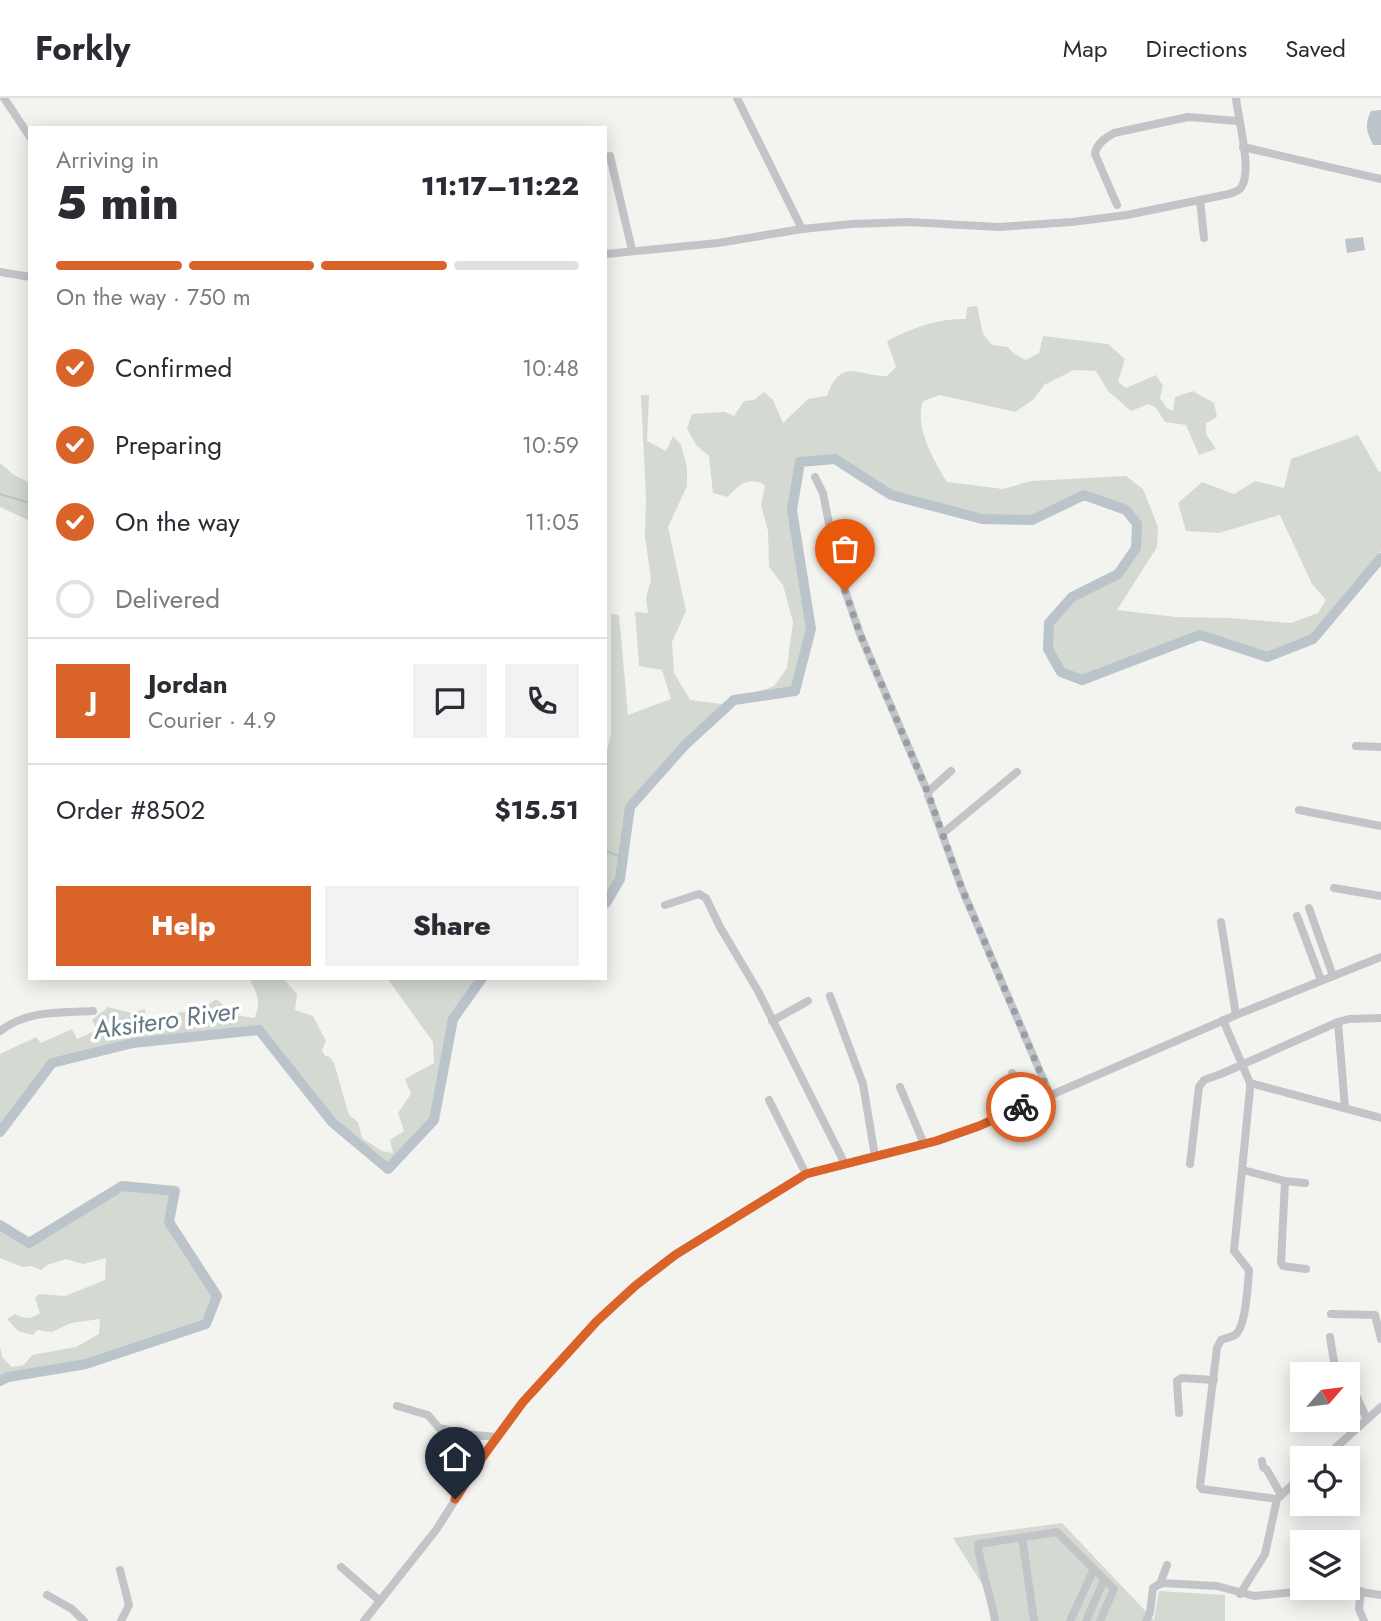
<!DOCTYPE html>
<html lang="en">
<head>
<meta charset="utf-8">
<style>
	:root { --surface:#fff; --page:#f2f2f3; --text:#2b2b33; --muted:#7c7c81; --line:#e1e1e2; --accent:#da632a }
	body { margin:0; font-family:Jost,sans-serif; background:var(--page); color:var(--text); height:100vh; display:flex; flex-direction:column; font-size:26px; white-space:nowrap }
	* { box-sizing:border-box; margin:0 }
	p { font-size:23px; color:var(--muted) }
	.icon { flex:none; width:38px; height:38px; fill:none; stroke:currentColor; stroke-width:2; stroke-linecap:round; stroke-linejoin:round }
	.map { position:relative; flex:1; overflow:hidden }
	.panel { position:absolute; left:28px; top:28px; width:579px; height:854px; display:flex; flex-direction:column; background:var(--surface); border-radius:0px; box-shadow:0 4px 18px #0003 }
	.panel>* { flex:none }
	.needle { width:46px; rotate:62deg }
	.buttons { position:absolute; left:1290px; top:1264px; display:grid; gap:14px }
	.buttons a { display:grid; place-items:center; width:70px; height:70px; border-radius:0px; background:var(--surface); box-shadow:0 4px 18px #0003; font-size:35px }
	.pin { position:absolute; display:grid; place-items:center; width:60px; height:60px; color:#fff; margin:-72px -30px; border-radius:50% 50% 50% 0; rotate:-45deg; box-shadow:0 0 7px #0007 }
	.pin .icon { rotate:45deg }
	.courier { position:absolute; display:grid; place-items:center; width:70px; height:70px; margin:-35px; border:5px solid #da632a; border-radius:50%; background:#fff; color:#222; box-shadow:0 2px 9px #0007 }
	.overview em { font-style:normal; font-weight:800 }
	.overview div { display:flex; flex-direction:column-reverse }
	.overview { display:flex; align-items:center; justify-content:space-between; height:119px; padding:0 28px }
	h1 { font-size:46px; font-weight:800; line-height:52px }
	.bar { display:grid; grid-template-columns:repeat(4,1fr); gap:10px 7px; align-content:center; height:84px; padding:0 28px }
	.bar i { height:9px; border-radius:5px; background:var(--line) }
	.bar .current { background:var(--accent) }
	.bar p { grid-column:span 4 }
	.line { display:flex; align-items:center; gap:18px; padding:0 28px; border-top:2px solid var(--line) }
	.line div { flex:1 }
	.round { display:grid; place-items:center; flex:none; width:74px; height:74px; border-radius:0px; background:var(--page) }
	ol { padding:0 28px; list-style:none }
	li { display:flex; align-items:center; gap:21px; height:77px }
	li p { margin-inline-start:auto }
	li .icon { padding:7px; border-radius:50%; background:var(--accent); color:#fff; stroke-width:4 }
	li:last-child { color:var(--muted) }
	li i { width:38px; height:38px; border:4px solid var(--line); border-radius:50% }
	.cta { display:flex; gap:14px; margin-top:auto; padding:14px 28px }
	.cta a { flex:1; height:80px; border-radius:0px; background:var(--accent); color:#fff; font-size:28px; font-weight:800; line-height:80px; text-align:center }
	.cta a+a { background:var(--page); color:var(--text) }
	header { display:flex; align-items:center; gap:42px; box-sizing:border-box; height:98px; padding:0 35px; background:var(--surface); border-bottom:2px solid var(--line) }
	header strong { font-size:33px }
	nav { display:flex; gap:38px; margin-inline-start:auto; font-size:24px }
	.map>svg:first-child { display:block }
</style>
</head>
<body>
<header>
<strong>Forkly</strong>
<nav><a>Map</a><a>Directions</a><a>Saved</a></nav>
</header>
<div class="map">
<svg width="1381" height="1523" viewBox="0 0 1381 1523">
	<rect width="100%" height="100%" fill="#f3f4f0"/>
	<!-- green -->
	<g fill="#d4dad1">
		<path d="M 977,208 L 983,236 L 992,247 L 1008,249 L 1014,256 L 1026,262 L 1039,255 L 1043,238 L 1108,246 L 1125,261 L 1118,284 L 1126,290 L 1156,277 L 1163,288 L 1160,300 L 1167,310 L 1173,313 L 1175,299 L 1193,293 L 1214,305 L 1217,319 L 1206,325 L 1206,336 L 1216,351 L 1199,357 L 1186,327 L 1165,324 L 1156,310 L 1149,306 L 1131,313 L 1108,293 L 1096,273 L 1074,272 L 1044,287 L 1033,302 L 1015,314 L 940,297 L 923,303 C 914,330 934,362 947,384 L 1003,391 L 1031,383 L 1126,378 L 1143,391 L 1158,429 L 1157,449 L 1117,512 L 1176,519 L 1230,520 L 1291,525 L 1318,515 L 1326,502 L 1312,486 L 1280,417 L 1219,435 L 1186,433 L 1178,405 L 1202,384 L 1234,396 L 1255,383 L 1284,390 L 1291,361 L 1358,337 L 1379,374 L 1381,373 L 1381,453 L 1333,510 L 1313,541 L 1267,559 L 1200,537 L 1082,582 L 1060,574 L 1048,551 L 1049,525 L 1072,499 L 1118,476 L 1136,450 L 1137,426 L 1126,412 L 1084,397 L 1032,422 L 982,421 L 891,397 L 835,361 L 801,364 L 792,413 L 811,531 L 795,593 L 734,602 L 774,588 L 787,570 L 793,524 L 783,487 L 769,469 L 768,433 L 761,407 L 765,387 C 749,378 739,386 728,399 L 713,395 L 709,358 L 696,347 L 687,330 L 692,316 L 725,314 L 734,318 L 744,303 L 754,302 L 764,294 L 773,302 L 783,325 L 808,301 L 827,298 C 841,258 859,279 887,278 L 896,269 L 887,243 C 911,230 938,220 966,221 L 967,209 Z"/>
		<polygon points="641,297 649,297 647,343 666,353 673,338 681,347 687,369 687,388 668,429 686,513 672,544 674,575 690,602 729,607 630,709 620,781 606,805 606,658 611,635 611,516 619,517 628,617 671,601 662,572 639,568 635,514 648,515 646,500 651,482 645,438 646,400"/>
		<polygon points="0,365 14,377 30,385 30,423 0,409"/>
		<path d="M 249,880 L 283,880 L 297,896 L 295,912 L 313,918 L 326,943 L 322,952 L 325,958 L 330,959 L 334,965 L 349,1017 L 358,1024 L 362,1040 L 382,1053 L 393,1055 L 390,1042 L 404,1033 L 398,1015 L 411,996 L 405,981 L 434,965 L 433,944 L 387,880 L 482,880 L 453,921 L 434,1022 L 388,1071 L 332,1024 L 258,932 L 133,945 L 49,969 L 0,1034 L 0,956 L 36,939 L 41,945 L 72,931 L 77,941 L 97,932 L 92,922 L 108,909 L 131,915 L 145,911 L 146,920 L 202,911 L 216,901 L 236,917 L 254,920 C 262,906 257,894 249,880 Z"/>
		<path d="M 122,1088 L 175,1093 L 170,1119 L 217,1198 L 206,1226 L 86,1266 L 8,1279 L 0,1283 L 0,1248 L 2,1259 L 12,1269 L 24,1267 L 32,1257 L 76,1249 L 99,1236 L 100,1221 L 71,1225 L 52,1234 L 37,1232 L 33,1237 L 18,1233 L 7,1221 L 15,1216 C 25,1222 30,1221 40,1215 L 35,1200 L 39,1196 L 65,1198 L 105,1182 L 106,1160 L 83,1166 L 66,1161 L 47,1167 L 41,1172 L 32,1168 L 22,1169 L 0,1160 L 0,1127 L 29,1145 Z"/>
		<polygon points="1062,1425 1154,1522 1159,1493 1225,1497 1225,1523 992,1523 987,1494 953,1440"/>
	</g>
	<!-- water -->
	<g fill="#bac4ca">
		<path d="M 1381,12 L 1381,47 L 1373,47 C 1367,34 1364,27 1371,13 Z"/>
		<polygon points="1363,139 1365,152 1347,155 1345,141"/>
	</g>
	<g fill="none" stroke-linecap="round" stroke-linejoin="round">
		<!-- stream -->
		<g stroke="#bac4ca" stroke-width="2">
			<polyline points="0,396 30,405"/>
			<polyline points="606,753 623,760"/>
		</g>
		<!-- river -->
		<g stroke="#bac4ca" stroke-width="10">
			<polyline points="606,805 620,781 630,709 685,647 734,602 795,593 811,531 792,412 800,364 835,361 891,397 982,421 1032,422 1084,397 1126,412 1137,426 1136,450 1118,476 1072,499 1049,525 1048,551 1061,574 1082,582 1200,537 1267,559 1313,541 1381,460"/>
			<polyline points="0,1034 52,965 133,945 259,932 332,1024 388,1071 434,1022 453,921 482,880"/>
			<polyline points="0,1127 29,1145 122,1088 175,1093 169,1124 217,1198 206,1226 86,1266 8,1279 0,1283"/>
		</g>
		<!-- minor -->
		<g stroke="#c2c4c8" stroke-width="8">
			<polyline points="4,0 30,39"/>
			<polyline points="737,0 802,131"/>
			<polyline points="1243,49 1381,81"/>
			<polyline points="610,58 632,152"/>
			<polyline points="1200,102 1204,140"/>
			<path d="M 1117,107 L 1095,56 C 1096,46 1105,40 1114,35 L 1188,19 L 1238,23"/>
			<path d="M 606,156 L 718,145 L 802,131 L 852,126 L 908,124 L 999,129 L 1072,124 L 1127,117 L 1229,96 C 1234,94 1240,93 1242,88 C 1252,71 1238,20 1236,0"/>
			<polyline points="0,174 30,179"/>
			<polyline points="815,379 823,395 838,472 860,536 928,695"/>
			<polyline points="1356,648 1381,649"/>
			<polyline points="951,673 929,693 928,697 962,791 1050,997"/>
			<polyline points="1299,712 1381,728"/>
			<polyline points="942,736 1017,674"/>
			<polyline points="1334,790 1381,798"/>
			<polyline points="665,807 699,796 706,800 720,829 758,893 845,1066"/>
			<polyline points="1309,810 1333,878"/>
			<polyline points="1297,818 1321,882"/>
			<polyline points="1221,824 1236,917"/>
			<polyline points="830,898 863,986 875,1058"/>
			<path d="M 1223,922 L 1250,985 L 1250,991 L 1234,1153 L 1249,1172 C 1248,1186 1246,1225 1237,1235 C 1234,1239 1226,1240 1221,1242 L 1217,1250 L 1200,1388 L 1202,1391 L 1277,1401"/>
			<polyline points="772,923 808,903"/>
			<polyline points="1338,924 1345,1010"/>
			<path d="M 0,933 C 27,912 60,915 93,913"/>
			<polyline points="1012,975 1011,985 1020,1010"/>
			<polyline points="1250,985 1381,1020"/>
			<polyline points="900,989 924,1046"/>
			<polyline points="769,1002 806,1076"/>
			<polyline points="1190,1066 1199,989 1204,982 1221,976 1338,924 1349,921 1381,920"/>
			<polyline points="1243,1072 1285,1083"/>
			<polyline points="1305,1085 1285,1083 1281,1165 1283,1168 1306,1171"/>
			<polyline points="1331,1216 1375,1217 1381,1241"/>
			<polyline points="1330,1239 1336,1276"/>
			<polyline points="1348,1280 1367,1321"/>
			<polyline points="397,1308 428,1317 439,1330 464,1336 497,1339"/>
			<polyline points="1179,1315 1177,1283 1182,1280 1214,1282"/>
			<polyline points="1324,1360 1381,1309"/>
			<polyline points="1262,1363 1263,1369 1267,1372 1281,1397"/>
			<polyline points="1022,1439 1034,1523"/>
			<polyline points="341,1469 380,1503"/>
			<polyline points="120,1472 129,1507 121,1523"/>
			<polyline points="1160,1486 1167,1467"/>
			<polyline points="1361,1493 1359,1511 1364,1523"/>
			<polyline points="1240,1496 1265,1456 1277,1401 1302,1378"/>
			<polyline points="47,1497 72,1511 84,1523"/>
			<polyline points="364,1523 436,1432 484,1357 516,1312 597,1223 648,1177 684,1151 806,1076 936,1043 979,1028 1236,917 1381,859"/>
			<path d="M 995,1523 C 991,1496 980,1472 978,1446 L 1057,1434 L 1114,1491 L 1100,1523"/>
			<polyline points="1070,1523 1094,1471"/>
			<polyline points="1086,1523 1104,1482"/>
			<polyline points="1146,1523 1150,1515 1153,1490 1161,1485 1217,1488 1254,1498 1335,1490 1381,1497"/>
		</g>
	</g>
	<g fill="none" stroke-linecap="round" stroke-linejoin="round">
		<!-- done -->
		<polyline stroke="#969fa7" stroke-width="7" stroke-dasharray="0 12.6" points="845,493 860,536 928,695 962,791 1050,997 1021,1009"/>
		<!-- route -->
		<polyline stroke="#da632a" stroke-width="9" points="455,1401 484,1357 523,1304 597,1223 635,1188 675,1157 806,1076 936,1043 979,1028 1021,1009"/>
	</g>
	<g text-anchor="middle" stroke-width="7" stroke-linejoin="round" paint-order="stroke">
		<!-- water labels -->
		<g font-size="26" font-style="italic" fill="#647984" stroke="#fff">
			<text transform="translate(166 922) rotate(-8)" y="9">Aksitero River</text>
		</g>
	</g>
</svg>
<div class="buttons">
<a><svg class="needle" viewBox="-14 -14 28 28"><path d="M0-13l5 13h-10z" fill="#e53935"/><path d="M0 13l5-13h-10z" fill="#7c7c81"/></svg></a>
<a><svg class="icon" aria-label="locate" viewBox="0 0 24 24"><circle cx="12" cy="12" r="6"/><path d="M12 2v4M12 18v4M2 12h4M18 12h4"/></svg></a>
<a><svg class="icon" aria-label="layers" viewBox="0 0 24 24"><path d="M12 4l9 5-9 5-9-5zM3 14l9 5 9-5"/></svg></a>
</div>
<div class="pin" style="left:845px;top:493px;background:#ea580c"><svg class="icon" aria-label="bag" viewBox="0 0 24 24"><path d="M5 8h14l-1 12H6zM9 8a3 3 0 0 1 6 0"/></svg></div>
<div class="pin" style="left:455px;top:1401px;background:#1f2937"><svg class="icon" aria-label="home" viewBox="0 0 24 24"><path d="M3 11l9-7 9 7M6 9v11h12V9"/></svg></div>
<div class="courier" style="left:1021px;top:1009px"><svg class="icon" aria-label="bike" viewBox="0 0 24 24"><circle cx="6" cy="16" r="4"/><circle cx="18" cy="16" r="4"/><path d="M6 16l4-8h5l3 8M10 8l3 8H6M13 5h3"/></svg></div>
<section class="panel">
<div class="overview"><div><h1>5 min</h1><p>Arriving in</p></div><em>11:17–11:22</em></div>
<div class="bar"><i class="current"></i><i class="current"></i><i class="current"></i><i></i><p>On the way · 750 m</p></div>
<ol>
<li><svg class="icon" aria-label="check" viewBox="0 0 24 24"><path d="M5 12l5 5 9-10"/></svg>Confirmed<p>10:48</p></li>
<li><svg class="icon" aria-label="check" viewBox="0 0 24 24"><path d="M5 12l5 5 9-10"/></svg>Preparing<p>10:59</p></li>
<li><svg class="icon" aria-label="check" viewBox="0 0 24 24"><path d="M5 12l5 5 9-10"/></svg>On the way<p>11:05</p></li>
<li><i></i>Delivered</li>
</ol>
<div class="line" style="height:126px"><b class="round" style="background:var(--accent);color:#fff">J</b><div><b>Jordan</b><p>Courier · 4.9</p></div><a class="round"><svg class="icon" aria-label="chat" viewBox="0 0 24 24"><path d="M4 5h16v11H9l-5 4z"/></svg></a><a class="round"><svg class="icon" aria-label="phone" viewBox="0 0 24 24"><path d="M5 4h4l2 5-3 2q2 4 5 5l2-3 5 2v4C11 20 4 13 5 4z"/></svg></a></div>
<div class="line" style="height:91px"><div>Order #8502</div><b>$15.51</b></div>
<div class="cta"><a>Help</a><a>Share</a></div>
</section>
</div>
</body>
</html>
